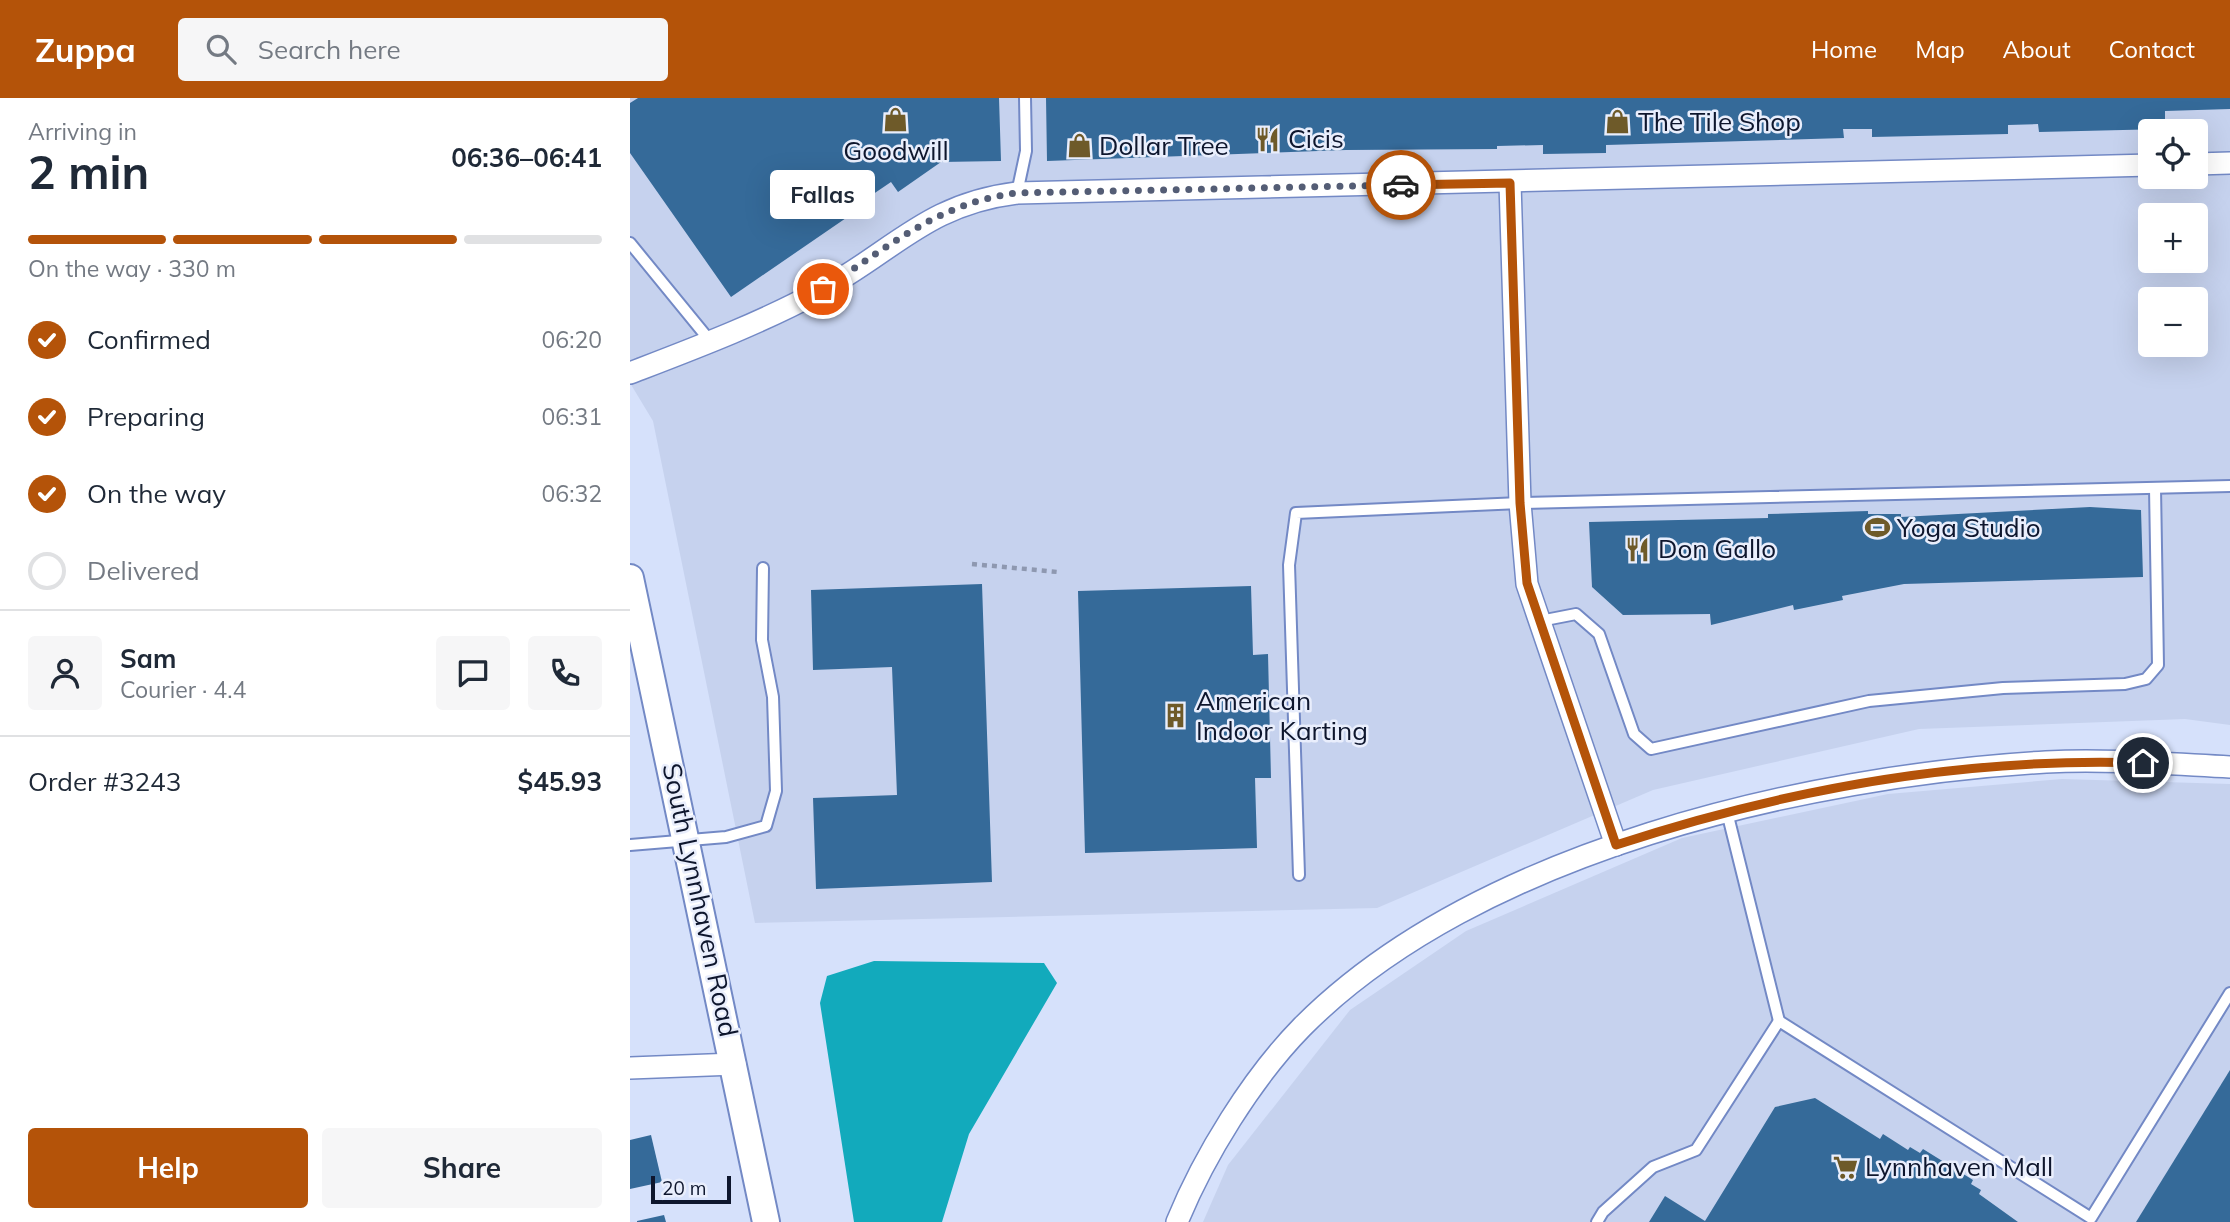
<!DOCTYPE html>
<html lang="en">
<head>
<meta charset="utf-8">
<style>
	:root { --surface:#fff; --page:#f6f6f7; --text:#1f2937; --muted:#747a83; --line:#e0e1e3; --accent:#b45309 }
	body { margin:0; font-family:Mulish,sans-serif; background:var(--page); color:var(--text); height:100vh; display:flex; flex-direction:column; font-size:26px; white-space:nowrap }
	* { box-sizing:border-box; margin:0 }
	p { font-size:23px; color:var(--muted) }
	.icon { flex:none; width:38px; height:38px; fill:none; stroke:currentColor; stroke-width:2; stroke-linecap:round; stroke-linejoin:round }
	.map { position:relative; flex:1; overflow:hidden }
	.sheet { display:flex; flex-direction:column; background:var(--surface); width:630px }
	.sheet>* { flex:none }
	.fabs { position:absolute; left:1508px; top:21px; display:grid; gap:14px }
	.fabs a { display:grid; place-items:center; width:70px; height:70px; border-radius:7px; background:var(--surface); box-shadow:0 7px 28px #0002; font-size:35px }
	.scale { position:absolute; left:21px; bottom:18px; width:80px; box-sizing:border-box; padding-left:7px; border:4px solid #0e162d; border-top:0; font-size:19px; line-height:24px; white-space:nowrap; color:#0e162d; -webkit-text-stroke:5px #e9eefc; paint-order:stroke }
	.pin { position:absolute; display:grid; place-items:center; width:60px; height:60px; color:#fff; margin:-30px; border:4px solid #fff; border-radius:50%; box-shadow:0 2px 7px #0007 }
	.courier { position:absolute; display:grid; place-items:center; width:70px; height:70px; margin:-35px; border:5px solid #b45309; border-radius:50%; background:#fff; color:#222; box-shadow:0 2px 9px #0007 }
	.bubble { position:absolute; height:49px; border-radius:7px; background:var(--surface); box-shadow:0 7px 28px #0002; font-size:23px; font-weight:700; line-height:49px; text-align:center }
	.headline em { font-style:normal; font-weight:700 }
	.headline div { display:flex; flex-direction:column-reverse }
	.headline { display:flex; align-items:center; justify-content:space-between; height:119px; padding:0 28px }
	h1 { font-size:46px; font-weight:700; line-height:52px }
	.bar { display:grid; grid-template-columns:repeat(4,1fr); gap:10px 7px; align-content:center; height:84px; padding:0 28px }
	.bar i { height:9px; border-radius:5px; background:var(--line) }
	.bar .current { background:var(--accent) }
	.bar p { grid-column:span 4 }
	.line { display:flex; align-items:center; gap:18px; padding:0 28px; border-top:2px solid var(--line) }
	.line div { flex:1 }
	.round { display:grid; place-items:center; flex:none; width:74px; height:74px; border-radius:7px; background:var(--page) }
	ol { padding:0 28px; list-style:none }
	li { display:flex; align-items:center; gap:21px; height:77px }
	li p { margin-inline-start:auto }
	li .icon { padding:7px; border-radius:50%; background:var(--accent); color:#fff; stroke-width:4 }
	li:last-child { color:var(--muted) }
	li i { width:38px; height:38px; border:4px solid var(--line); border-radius:50% }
	.primary-button { display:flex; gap:14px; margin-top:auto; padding:14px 28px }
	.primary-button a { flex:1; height:80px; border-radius:7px; background:var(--accent); color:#fff; font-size:28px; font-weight:700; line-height:80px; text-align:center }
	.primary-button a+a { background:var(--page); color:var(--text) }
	header { display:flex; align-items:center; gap:42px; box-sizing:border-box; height:98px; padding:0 35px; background:var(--accent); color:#fff }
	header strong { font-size:33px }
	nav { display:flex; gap:38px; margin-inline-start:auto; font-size:24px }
	.search { width:490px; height:63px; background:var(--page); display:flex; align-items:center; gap:18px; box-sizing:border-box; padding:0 24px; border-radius:7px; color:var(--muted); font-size:26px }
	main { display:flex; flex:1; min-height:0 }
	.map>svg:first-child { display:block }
</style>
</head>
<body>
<header>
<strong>Zuppa</strong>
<div class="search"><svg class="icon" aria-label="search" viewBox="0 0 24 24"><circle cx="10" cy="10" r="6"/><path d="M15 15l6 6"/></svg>Search here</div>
<nav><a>Home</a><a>Map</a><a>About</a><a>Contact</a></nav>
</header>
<main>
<section class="sheet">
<div class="headline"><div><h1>2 min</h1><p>Arriving in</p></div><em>06:36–06:41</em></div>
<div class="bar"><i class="current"></i><i class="current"></i><i class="current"></i><i></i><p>On the way · 330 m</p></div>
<ol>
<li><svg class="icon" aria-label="check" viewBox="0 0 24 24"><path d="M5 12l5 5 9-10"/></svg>Confirmed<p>06:20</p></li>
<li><svg class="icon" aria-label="check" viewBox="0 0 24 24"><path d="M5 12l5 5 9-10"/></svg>Preparing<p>06:31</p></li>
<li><svg class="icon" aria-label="check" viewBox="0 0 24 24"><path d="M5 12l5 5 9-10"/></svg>On the way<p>06:32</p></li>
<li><i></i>Delivered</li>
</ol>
<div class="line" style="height:126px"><a class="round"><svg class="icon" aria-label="person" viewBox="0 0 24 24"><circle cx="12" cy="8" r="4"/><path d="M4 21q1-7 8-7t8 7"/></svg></a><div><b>Sam</b><p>Courier · 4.4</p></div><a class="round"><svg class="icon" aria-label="chat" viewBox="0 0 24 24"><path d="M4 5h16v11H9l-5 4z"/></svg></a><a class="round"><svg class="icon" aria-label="phone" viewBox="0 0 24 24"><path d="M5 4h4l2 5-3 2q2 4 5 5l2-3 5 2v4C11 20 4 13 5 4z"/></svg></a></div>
<div class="line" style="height:91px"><div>Order #3243</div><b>$45.93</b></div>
<div class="primary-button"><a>Help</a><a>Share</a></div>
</section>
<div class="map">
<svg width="1600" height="1124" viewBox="0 0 1600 1124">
	<rect width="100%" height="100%" fill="#d6e1fb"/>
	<!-- built -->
	<g fill="#c6d2ee" fill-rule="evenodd">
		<path d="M 0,0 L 1600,0 L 1600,627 L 1555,621 L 1289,631 L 1023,692 L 747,810 L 125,825 L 23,323 L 0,285 ZM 1521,33 L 1566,33 L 1566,79 L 1521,79 ZM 1521,117 L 1566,117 L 1566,163 L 1521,163 ZM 1521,201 L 1566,201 L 1566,247 L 1521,247 Z"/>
		<polygon points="1432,681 1600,686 1600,1124 573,1124 598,1067 720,912 836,833 1052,740 1258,696"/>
	</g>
	<!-- water -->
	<polygon fill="#12aabc" points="244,863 414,865 427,885 339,1036 312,1124 224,1124 190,905 197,878"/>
	<!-- building -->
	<g fill="#356a99">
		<polygon points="8,0 369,0 371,63 311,64 268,94 261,84 233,103 235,107 101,199 0,55 0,5"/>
		<polygon points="416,0 1600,0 1600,11 1535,13 1535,31 1409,34 1408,26 1378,27 1378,36 1242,39 1242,31 1213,31 1214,40 976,47 976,55 913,56 913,47 867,48 867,51 716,52 417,63"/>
		<polygon points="1460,409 1511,412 1513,479 1274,486 1212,498 1213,502 1164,512 1163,507 1081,527 1080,516 993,517 962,489 959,424 1138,420 1138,416 1238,413 1238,416 1271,416 1271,419"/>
		<polygon points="352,486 362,784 186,791 183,700 267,697 262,569 183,572 181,492"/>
		<polygon points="621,488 623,557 638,556 641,680 625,680 627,750 455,755 448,493"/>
		<polygon points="1600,972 1600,1124 1506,1124"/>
		<polygon points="1185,1000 1250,1041 1253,1036 1278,1052 1280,1049 1290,1055 1293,1051 1343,1082 1341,1086 1351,1092 1349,1096 1388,1124 1019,1124 1035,1098 1075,1123 1145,1009"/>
		<polygon points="21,1037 32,1084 0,1091 0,1042"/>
		<polygon points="34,1117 36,1124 7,1124 7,1123"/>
	</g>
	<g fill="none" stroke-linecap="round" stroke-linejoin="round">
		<defs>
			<g id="service">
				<polyline points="387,95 396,53 395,0"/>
				<polyline points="0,145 81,244"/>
				<polyline points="910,523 946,516 969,536 1004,636 1021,651 1239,603 1373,590 1495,586 1516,581 1528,567 1525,390"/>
				<polyline points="1097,714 1149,923"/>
				<polyline points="0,747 96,739 136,728 146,693 143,599 132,542 133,470"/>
				<polyline points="669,777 659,467 666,415 890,405 1600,388"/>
				<polyline points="967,1124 973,1114 1023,1069 1066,1052 1149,923 1461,1120 1600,895"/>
			</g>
			<g id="minor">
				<polyline points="1566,66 1600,65"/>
				<polyline points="880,85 890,405 897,486 986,747"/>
				<path d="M 0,275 C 65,250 129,226 190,193 C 264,153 297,106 387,95 L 1521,67"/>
				<polyline points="0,970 105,966"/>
				<path d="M 547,1124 C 574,1058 622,980 672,929 C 847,753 1175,678 1416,664 C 1477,661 1539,666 1600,669"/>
			</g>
			<polyline id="tertiary" points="0,480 136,1124"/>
		</defs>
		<!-- service casing -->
		<use href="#service" stroke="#7389c5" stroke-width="14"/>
		<!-- minor casing -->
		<use href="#minor" stroke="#7389c5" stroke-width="24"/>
		<!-- tertiary casing -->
		<use href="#tertiary" stroke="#7389c5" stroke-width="30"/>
		<!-- path -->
		<polyline stroke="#8e98b0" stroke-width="4.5" stroke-dasharray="5 5" stroke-linecap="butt" points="342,466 428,474"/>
		<!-- service -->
		<use href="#service" stroke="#fff" stroke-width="10"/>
		<!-- minor -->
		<use href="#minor" stroke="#fff" stroke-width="21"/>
		<!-- tertiary -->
		<use href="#tertiary" stroke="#fff" stroke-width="26"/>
	</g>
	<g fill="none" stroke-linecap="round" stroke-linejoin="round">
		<!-- done -->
		<path stroke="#545d75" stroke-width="7" stroke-dasharray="0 12.6" d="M 193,191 C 259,149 307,105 387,95 L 771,87"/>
		<!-- route -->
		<path stroke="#b45309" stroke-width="9" d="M 771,87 L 880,85 L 890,405 L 897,485 L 986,747 C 1157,691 1333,659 1513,665"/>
	</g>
	<!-- icons -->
	<defs>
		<symbol id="shop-bare" viewBox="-9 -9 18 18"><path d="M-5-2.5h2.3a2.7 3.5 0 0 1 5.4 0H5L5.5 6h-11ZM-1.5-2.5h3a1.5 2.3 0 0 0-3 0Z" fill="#6e5a29" stroke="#e9eefc" stroke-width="2.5" paint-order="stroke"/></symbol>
		<symbol id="restaurant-bare" viewBox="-9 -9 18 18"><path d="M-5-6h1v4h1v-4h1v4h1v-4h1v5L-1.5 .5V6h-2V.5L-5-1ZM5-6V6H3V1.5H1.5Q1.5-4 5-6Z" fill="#6e5a29" stroke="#e9eefc" stroke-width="2.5" paint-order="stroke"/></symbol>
		<symbol id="stadium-bare" viewBox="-9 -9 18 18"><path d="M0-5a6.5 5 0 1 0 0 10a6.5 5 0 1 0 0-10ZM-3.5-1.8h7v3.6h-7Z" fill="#6e5a29" stroke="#e9eefc" stroke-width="2.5" paint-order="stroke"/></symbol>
		<symbol id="building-bare" viewBox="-9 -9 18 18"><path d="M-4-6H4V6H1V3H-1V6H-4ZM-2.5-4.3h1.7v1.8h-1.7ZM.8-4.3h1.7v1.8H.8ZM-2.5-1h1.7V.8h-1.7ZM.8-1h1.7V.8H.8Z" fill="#6e5a29" stroke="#e9eefc" stroke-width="2.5" paint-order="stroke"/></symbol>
		<symbol id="supermarket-bare" viewBox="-9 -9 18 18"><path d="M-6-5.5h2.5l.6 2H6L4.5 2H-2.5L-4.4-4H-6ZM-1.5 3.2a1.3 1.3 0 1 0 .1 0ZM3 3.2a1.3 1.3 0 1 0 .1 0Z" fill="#6e5a29" stroke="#e9eefc" stroke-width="2.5" paint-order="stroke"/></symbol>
	</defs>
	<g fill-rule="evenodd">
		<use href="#shop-bare" x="248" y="4" width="35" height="35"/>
		<use href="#shop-bare" x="970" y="6" width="35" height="35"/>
		<use href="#restaurant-bare" x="620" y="24" width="35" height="35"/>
		<use href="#shop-bare" x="432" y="30" width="35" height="35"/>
		<use href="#stadium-bare" x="1230" y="412" width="35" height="35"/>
		<use href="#restaurant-bare" x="990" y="434" width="35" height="35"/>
		<use href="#building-bare" x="528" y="600" width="35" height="35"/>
		<use href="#supermarket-bare" x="1198" y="1052" width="35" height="35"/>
	</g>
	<g text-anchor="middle" stroke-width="5" stroke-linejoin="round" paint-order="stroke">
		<!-- poi labels -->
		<g font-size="26" fill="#0e162d" stroke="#e9eefc" text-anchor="start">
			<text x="1008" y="33">The Tile Shop</text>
			<text x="658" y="50">Cicis</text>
			<text x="469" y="57">Dollar Tree</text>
			<text x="266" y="62" text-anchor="middle">Goodwill</text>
			<text x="1267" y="439">Yoga Studio</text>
			<text x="1028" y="460">Don Gallo</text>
			<text x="566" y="612">American<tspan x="566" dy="30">Indoor Karting</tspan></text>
			<text x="1235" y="1078">Lynnhaven Mall</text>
		</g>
		<!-- street labels -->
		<g font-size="26" fill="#0e162d" stroke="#e9eefc">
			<text transform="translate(70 802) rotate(78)" y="9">South Lynnhaven Road</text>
		</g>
	</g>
</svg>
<div class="fabs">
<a><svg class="icon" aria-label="locate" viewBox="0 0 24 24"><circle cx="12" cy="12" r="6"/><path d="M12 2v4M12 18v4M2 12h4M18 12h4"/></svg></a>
<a>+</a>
<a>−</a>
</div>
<div class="scale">20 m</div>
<div class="pin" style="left:193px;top:191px;background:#ea580c"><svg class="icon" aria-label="bag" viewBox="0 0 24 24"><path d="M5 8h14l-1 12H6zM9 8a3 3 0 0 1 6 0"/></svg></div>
<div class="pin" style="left:1513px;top:665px;background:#1f2937"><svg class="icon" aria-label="home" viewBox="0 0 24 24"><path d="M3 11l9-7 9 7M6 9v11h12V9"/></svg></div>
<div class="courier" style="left:771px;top:87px"><svg class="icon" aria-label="car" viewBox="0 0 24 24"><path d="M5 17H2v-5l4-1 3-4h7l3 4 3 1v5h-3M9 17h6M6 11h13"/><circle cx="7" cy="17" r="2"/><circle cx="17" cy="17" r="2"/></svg></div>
<div class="bubble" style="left:140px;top:72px;width:105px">Fallas</div>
</div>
</main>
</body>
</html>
